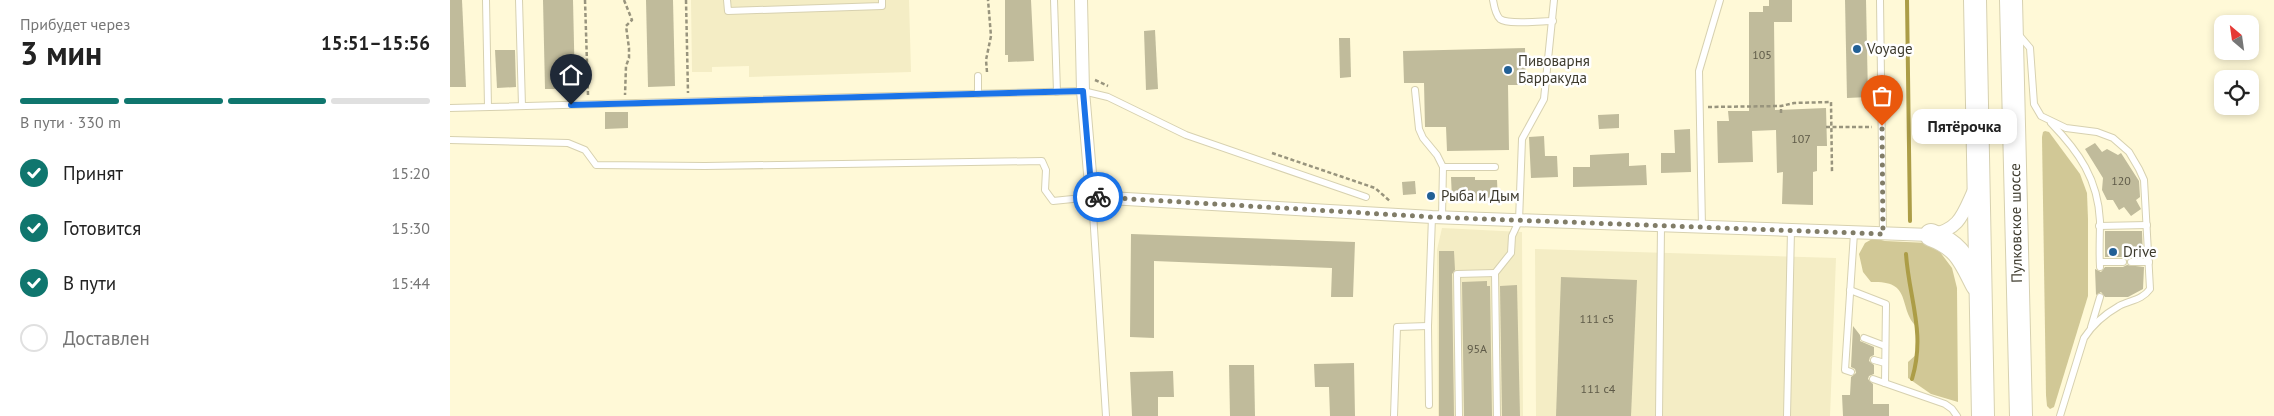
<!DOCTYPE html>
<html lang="ru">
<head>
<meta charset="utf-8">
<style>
	:root { --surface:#fff; --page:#f6f6f6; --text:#222; --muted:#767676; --line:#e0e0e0; --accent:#0f766e }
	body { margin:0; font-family:"PT Sans",sans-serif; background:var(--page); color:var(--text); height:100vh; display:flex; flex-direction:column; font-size:19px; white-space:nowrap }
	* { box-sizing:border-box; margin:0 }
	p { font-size:16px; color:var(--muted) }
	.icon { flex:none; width:28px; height:28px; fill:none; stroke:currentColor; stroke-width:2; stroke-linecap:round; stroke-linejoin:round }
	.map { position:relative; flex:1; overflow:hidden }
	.panel { display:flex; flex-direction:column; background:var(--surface); width:450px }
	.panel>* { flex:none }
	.needle { width:32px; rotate:331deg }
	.buttons { position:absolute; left:1764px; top:15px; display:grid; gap:10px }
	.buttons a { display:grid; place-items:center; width:45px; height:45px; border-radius:10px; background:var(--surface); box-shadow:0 2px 8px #0003; font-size:25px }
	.pin { position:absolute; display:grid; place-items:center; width:42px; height:42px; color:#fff; margin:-51px -21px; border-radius:50% 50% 50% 0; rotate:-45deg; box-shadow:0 0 5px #0007 }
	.pin .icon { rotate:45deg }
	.courier { position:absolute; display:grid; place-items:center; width:50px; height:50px; margin:-25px; border:4px solid #1a73e8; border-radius:50%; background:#fff; color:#222; box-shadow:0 1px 6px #0007 }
	.bubble { position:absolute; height:35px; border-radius:10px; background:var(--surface); box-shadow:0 2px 8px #0003; font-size:16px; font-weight:700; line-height:35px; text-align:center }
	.head em { font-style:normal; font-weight:700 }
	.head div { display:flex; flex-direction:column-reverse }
	.head { display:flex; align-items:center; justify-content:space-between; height:85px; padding:0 20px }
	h1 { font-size:32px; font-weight:700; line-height:38px }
	.bar { display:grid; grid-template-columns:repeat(4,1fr); gap:8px 5px; align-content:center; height:60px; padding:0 20px }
	.bar i { height:6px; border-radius:4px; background:var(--line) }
	.bar .on { background:var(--accent) }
	.bar p { grid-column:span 4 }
	ol { padding:0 20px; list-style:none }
	li { display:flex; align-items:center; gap:15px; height:55px }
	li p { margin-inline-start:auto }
	li .icon { padding:5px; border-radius:50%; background:var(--accent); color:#fff; stroke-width:4 }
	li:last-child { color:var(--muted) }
	li i { width:28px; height:28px; border:2px solid var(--line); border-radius:50% }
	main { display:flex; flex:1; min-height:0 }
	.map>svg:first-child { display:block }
</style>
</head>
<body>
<main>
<section class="panel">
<div class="head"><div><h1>3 мин</h1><p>Прибудет через</p></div><em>15:51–15:56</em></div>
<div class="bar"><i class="on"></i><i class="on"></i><i class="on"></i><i></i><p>В пути · 330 m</p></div>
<ol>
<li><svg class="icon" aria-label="check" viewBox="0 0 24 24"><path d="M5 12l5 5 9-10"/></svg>Принят<p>15:20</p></li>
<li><svg class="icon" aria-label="check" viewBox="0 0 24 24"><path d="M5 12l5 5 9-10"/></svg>Готовится<p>15:30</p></li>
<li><svg class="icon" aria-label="check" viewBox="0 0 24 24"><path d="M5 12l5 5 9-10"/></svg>В пути<p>15:44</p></li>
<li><i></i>Доставлен</li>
</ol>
</section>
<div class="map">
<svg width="1824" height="416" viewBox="0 0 1824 416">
	<rect width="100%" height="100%" fill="#fff9d7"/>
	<!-- built -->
	<g fill="#f4edc5">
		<polygon points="241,0 459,0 461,72 299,77 299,66 262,67 262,72 242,72"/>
		<polygon points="992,228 1072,232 1073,416 988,416 987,250"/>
		<polygon points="1085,249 1386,258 1380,416 1086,416"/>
	</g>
	<!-- green -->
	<g fill="#d1c896">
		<polygon points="1595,131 1599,132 1630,174 1637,193 1638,219 1638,296 1604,407 1600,409 1597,406 1596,395 1592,137 1593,132"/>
		<path d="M 1424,238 L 1435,241 L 1478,243 L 1490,252 L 1502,268 L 1507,288 L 1508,402 L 1481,394 L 1458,378 L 1458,362 L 1468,353 L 1467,327 C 1447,308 1464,280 1421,282 L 1413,272 L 1409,254 L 1415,243 Z"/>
	</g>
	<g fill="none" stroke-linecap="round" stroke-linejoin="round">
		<!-- stream -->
		<g stroke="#ac9d47" stroke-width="4">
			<polyline points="1457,0 1460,221"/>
			<path d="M 1456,254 C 1459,299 1476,333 1462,379"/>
		</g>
	</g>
	<!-- building -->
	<g fill="#c0bb9b">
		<polygon points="0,0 12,0 16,87 0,87"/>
		<polygon points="93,0 123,0 125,89 95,89"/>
		<polygon points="196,0 223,0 225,86 198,87"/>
		<polygon points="555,0 581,0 584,61 558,62 558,55 555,55"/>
		<polygon points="1319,0 1342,0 1342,22 1324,22 1325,110 1376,108 1377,146 1367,146 1367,171 1363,172 1363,205 1332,204 1333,172 1327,173 1326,130 1302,131 1303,162 1268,163 1267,121 1279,121 1278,111 1299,111 1299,12 1313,12 1313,6 1319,6"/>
		<polygon points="1395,0 1416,0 1418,97 1397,98"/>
		<polygon points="705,30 708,89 696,90 694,31"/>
		<polygon points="889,38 900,38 901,77 890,78"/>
		<polygon points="1075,48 1076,85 1058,85 1059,150 997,151 996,127 975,127 974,83 954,83 953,51"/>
		<polygon points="45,50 65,50 66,87 47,88"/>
		<polygon points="155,112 178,112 178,128 155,129"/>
		<polygon points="1169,114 1169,128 1149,129 1148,115"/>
		<polygon points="1240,129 1241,172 1211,173 1211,153 1225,153 1224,130"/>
		<polygon points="1094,136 1095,156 1107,156 1108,177 1081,178 1079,137"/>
		<polygon points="1645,143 1652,152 1657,149 1668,155 1671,153 1689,181 1690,197 1686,200 1691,209 1681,216 1674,207 1669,210 1663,200 1657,200 1652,190 1653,178 1635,149"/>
		<polygon points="1179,153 1179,166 1196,165 1197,185 1123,187 1123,167 1140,167 1140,155"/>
		<polygon points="1001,177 1025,177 1025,180 1047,180 1048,202 1002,199"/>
		<polygon points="965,181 966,194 953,195 952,182"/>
		<polygon points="1655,231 1692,231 1693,257 1677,259 1673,257 1655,257"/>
		<polygon points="681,234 905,242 903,297 881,297 882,268 704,261 704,338 680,337"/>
		<polygon points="989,251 1004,251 1005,270 1002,274 1004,416 989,416"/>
		<polygon points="1677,265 1694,267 1693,289 1678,297 1655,297 1651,292 1646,295 1645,269 1651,272 1655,267 1673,267"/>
		<polygon points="1111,277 1187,280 1181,416 1106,416"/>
		<polygon points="1037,281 1037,286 1040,286 1042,416 1014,416 1012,282"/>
		<polygon points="1067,285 1070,416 1052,416 1050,286"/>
		<polygon points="1403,326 1410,335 1410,341 1424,347 1424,355 1420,357 1419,361 1424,365 1424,374 1419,376 1418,379 1423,384 1423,404 1439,404 1439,416 1393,416 1392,395 1400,395 1401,377 1406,373 1405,369 1401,367"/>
		<polygon points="904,363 905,416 880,416 879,387 865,387 864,364"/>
		<polygon points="779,365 804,365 805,416 780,416"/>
		<polygon points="723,371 724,397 708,397 708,416 682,416 680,372"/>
	</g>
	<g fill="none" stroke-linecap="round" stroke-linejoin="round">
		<defs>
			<g id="lane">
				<polyline points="36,0 38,107"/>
				<polyline points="69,0 72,106"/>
				<polyline points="277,0 278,11 432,6 432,0"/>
				<polyline points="604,0 607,92"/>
				<path d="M 1043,0 C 1044,6 1046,15 1050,19 C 1058,25 1092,21 1103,21"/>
				<polyline points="1430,0 1433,233"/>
				<path d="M 1569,35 L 1580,48 L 1584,104 L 1591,116 L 1616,128 L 1647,132 L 1663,138 L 1679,152 L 1689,169 L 1694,180 L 1700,289 C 1692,300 1681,300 1669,306 C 1655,314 1643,324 1634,338 L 1610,416"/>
				<polyline points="528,76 528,94"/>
				<polyline points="965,90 969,129 973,138 987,155 993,167 992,217"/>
				<polyline points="0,108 633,91 658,97 736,135 916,197"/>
				<path d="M 1601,123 C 1629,152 1648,179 1650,221 C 1650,236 1649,252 1650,267"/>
				<polyline points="0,140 118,143 135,150 146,165 255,166 592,161 596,170 595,190 603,201 642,197 656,416"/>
				<polyline points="993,167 1045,167"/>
				<polyline points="1649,226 1697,225"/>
				<polyline points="1252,227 1249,71 1270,0"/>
				<polyline points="1650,262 1673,262"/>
				<polyline points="1681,262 1699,262"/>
				<polyline points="1400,290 1436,304 1435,383"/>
				<polyline points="1641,327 1650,297"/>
				<polyline points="1414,338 1435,346"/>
				<polyline points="1424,360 1435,363"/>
				<polyline points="1401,372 1395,370 1404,233"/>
				<polyline points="1423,379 1495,404 1502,409 1507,416"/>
				<polyline points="979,405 978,326 982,217"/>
				<polyline points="944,416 947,327 978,326"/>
				<polyline points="1009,416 1007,274 1045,273"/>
				<polyline points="1047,416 1045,273 1061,253 1062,236 1069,221 1072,139 1094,99 1104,0"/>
				<polyline points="1209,416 1211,226"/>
				<polyline points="1337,416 1341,230"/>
			</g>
			<path id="street" d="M 631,0 L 633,91 L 642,197 L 982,217 L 1481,235 C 1511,229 1513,213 1525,188"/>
			<g id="highway">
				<polyline points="1525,0 1533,416"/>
				<polyline points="1561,0 1571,416"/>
				<path d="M 1481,235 C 1510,246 1514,260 1527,285"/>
			</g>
		</defs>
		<!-- lane casing -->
		<use href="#lane" stroke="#d7d1b0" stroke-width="8"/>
		<!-- street casing -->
		<use href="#street" stroke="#d7d1b0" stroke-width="14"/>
		<!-- highway casing -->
		<use href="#highway" stroke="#d7d1b0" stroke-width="24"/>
		<!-- path -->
		<g stroke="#98947d" stroke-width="2.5" stroke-dasharray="4 2.5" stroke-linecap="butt">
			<polyline points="135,0 138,95"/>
			<polyline points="174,0 182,20 176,26 179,48 179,58 176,66 175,95"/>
			<polyline points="236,0 238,93"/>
			<polyline points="537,72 536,60 541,36 538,0"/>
			<polyline points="645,80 658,86"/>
			<polyline points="1258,107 1331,106 1344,103 1381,102 1382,172"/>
			<polyline points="1331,113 1331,106"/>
			<polyline points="1376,127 1422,127"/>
			<polyline points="822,153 925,188 941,202"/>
		</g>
		<!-- lane -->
		<use href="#lane" stroke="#fff" stroke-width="6"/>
		<!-- street -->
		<use href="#street" stroke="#fff" stroke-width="12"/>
		<!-- highway -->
		<use href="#highway" stroke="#fff" stroke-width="22"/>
	</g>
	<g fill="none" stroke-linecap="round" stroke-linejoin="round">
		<!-- done -->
		<polyline stroke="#817d68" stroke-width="5" stroke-dasharray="0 9" points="648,197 982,217 1433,234 1432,126"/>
		<!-- route -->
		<polyline stroke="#1a73e8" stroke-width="6" points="121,105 633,91 642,197 648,197"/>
	</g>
	<!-- markers -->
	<g fill="#226096" stroke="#fff" stroke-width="2">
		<circle cx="1407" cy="49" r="5"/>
		<circle cx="1058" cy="70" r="5"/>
		<circle cx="981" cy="196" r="5"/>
		<circle cx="1663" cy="252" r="5"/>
	</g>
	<g text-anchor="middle" stroke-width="5" stroke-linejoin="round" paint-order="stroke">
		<!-- number labels -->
		<g font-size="12" fill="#5e5a48">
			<text x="1312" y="59">105</text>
			<text x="1351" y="143">107</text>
			<text x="1671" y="185">120</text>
			<text x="1147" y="323">111 с5</text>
			<text x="1027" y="353">95А</text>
			<text x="1148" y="393">111 с4</text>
		</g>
		<!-- poi labels -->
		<g font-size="15" fill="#3d3a2d" stroke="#fff" text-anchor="start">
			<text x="1417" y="54">Voyage</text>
			<text x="1068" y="66">Пивоварня<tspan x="1068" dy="17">Барракуда</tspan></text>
			<text x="991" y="201">Рыба и Дым</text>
			<text x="1673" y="257">Drive</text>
		</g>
		<!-- street labels -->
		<g font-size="15" fill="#3d3a2d" stroke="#fff">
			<text transform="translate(1566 223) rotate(-91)" y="5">Пулковское шоссе</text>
		</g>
	</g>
</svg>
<div class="buttons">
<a><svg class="needle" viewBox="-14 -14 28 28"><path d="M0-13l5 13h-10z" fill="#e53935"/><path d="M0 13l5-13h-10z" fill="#767676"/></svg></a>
<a><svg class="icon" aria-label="locate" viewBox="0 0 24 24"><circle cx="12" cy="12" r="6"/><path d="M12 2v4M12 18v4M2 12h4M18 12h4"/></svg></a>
</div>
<div class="pin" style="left:1432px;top:126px;background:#ea580c"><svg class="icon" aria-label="bag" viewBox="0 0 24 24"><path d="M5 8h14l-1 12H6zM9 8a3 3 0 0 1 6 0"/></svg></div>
<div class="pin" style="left:121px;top:105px;background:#1f2937"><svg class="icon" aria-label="home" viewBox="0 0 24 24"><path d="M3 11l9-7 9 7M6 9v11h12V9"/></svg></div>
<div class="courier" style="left:648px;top:197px"><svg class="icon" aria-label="bike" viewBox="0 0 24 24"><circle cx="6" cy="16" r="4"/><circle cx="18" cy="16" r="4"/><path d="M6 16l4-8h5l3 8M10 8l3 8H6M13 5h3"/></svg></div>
<div class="bubble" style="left:1462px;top:109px;width:105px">Пятёрочка</div>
</div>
</main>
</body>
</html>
